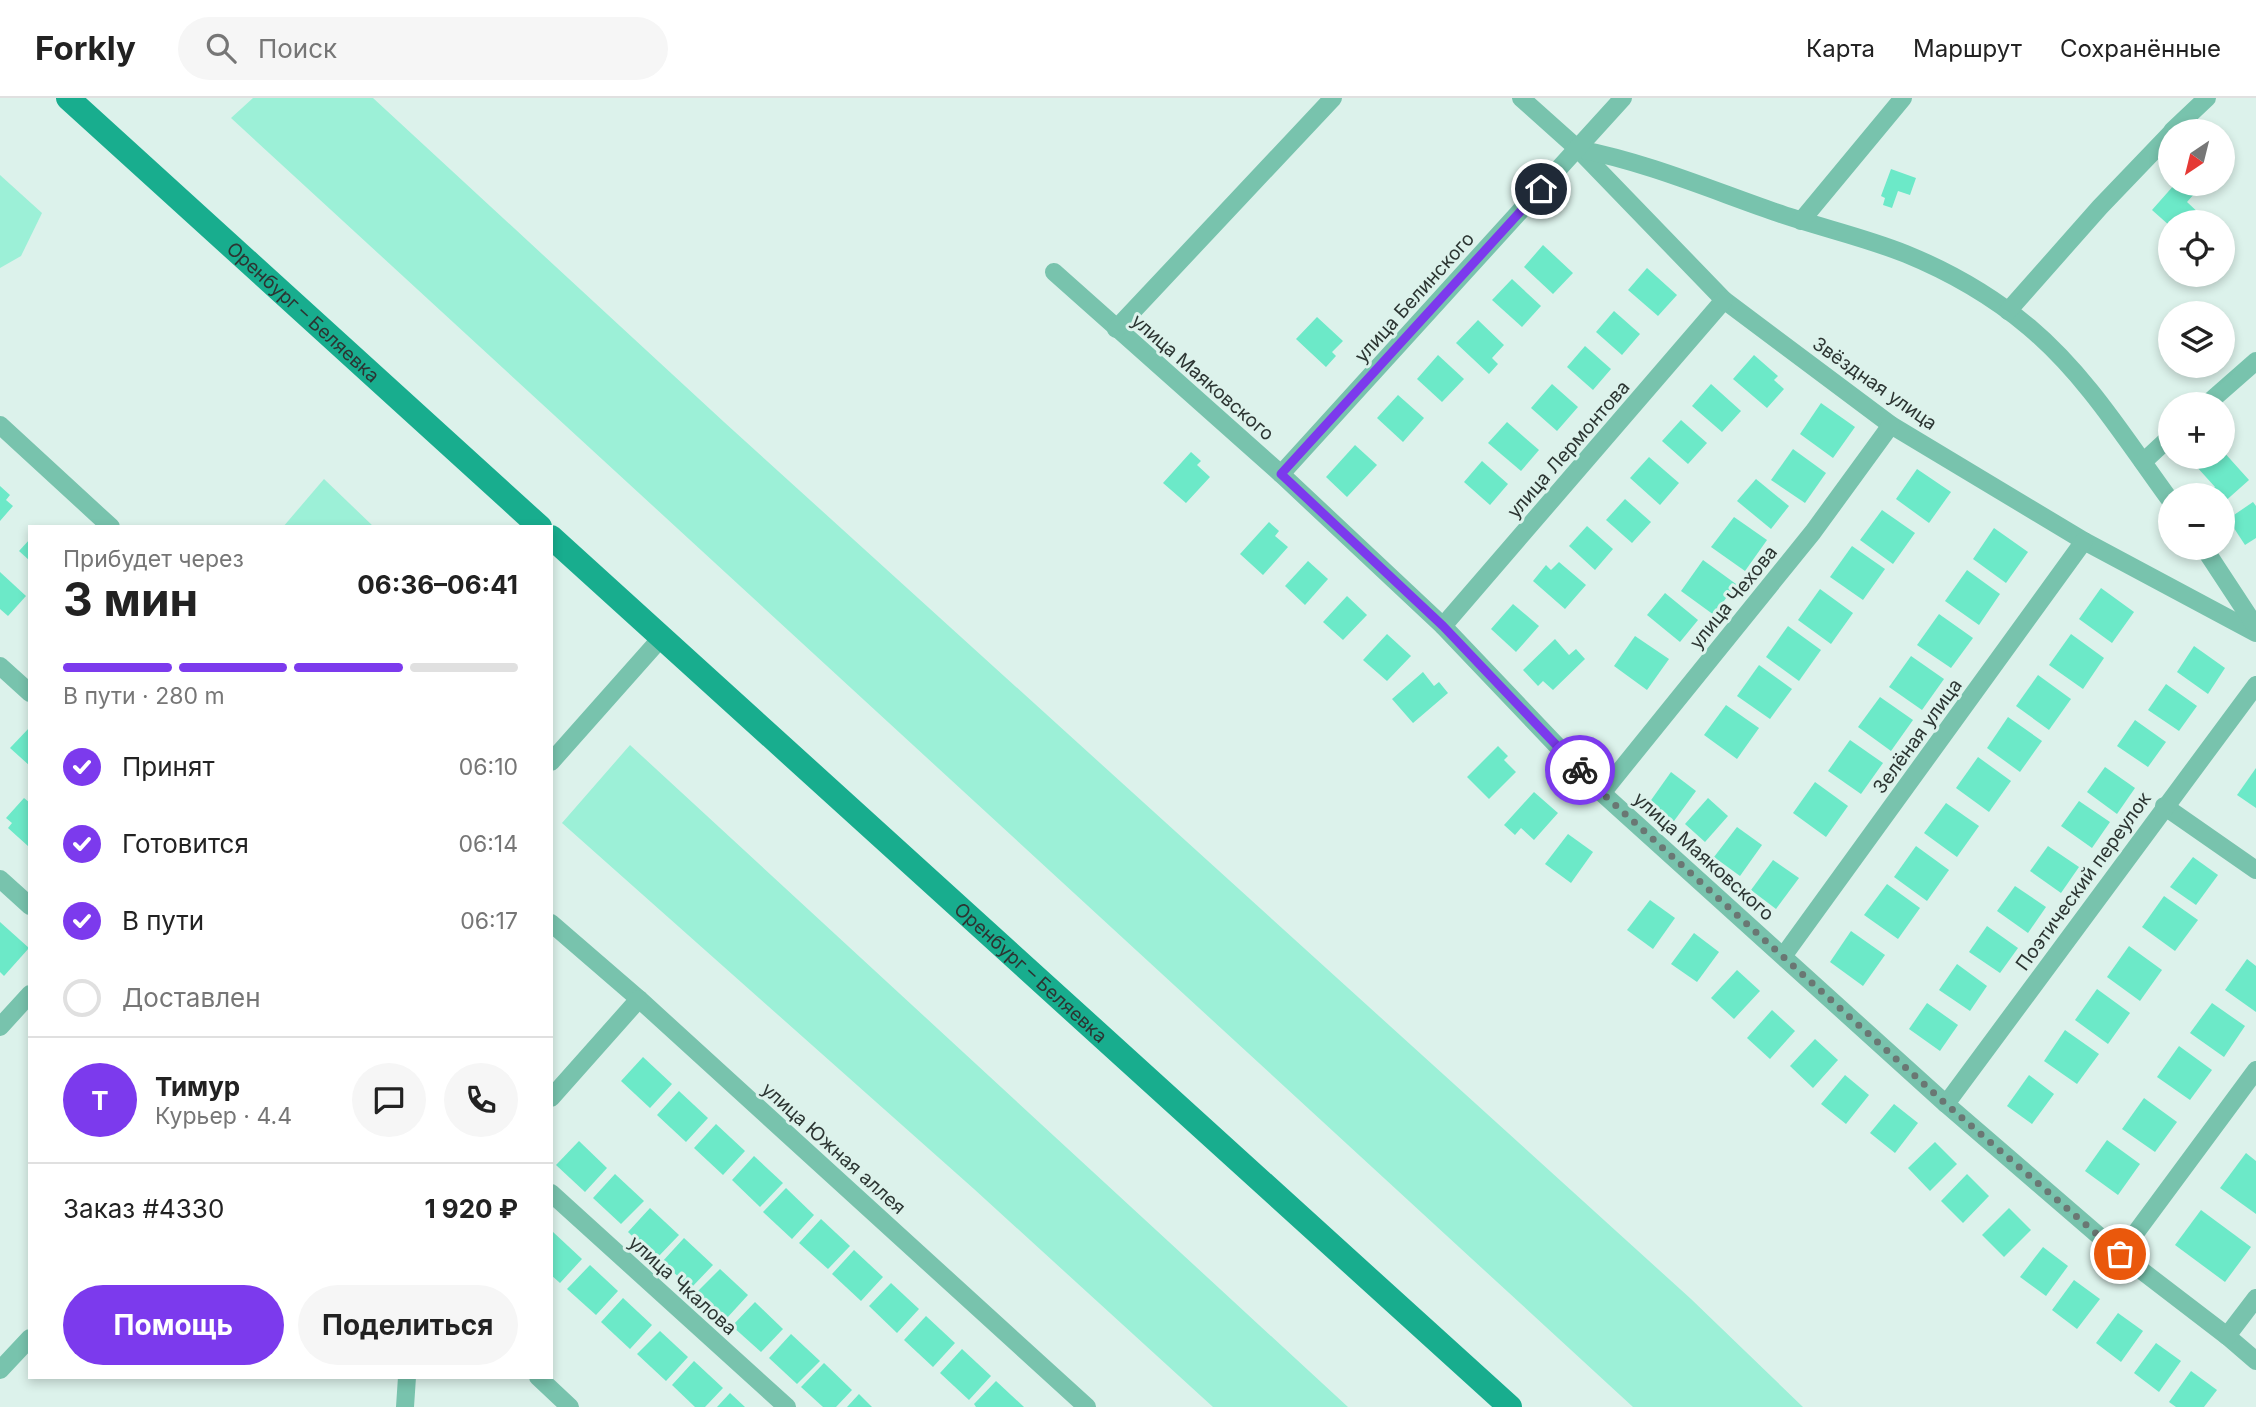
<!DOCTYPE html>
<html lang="ru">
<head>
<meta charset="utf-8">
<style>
	:root { --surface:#fff; --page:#f6f6f6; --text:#222; --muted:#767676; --line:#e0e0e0; --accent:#7c3aed }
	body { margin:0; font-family:Inter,sans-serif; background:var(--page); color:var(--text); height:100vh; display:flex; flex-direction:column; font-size:26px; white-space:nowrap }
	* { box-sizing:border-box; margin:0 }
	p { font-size:23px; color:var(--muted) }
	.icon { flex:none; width:38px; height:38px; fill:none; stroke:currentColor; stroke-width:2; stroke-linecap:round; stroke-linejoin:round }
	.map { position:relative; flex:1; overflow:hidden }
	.details { position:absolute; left:28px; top:427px; width:525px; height:854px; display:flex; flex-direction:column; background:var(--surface); border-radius:0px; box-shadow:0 4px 10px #0003 }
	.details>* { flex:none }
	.needle { width:46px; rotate:215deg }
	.fabs { position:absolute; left:2158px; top:21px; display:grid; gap:14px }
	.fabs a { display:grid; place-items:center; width:77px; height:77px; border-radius:50%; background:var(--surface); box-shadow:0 4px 10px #0003; font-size:35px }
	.pin { position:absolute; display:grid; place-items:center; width:60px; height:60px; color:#fff; margin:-30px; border:4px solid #fff; border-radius:50%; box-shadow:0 2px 7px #0007 }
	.courier { position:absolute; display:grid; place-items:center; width:70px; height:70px; margin:-35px; border:5px solid #7c3aed; border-radius:50%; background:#fff; color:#222; box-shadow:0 2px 9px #0007 }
	.summary em { font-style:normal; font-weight:700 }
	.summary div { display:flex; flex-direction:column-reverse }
	.summary { display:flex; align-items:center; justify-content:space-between; height:119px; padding:0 35px }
	h1 { font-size:46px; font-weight:700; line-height:52px }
	.bar { display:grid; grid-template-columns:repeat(4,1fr); gap:10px 7px; align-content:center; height:84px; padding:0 35px }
	.bar i { height:9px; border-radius:5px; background:var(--line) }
	.bar .selected { background:var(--accent) }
	.bar p { grid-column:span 4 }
	.line { display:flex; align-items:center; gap:18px; padding:0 35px; border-top:2px solid var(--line) }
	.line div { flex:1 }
	.round { display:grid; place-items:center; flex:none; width:74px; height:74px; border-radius:37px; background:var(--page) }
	ol { padding:0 35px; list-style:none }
	li { display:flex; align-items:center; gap:21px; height:77px }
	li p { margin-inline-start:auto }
	li .icon { padding:7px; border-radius:50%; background:var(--accent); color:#fff; stroke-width:4 }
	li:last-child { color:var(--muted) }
	li i { width:38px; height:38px; border:4px solid var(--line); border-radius:50% }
	.button { display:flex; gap:14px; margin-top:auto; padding:14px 35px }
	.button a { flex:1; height:80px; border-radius:42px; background:var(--accent); color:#fff; font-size:28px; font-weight:700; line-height:80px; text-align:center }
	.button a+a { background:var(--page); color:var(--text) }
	header { display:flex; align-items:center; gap:42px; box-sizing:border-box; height:98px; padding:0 35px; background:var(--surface); border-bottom:2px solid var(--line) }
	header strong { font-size:33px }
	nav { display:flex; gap:38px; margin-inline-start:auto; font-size:24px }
	.search { width:490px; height:63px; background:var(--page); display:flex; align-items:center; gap:18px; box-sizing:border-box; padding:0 24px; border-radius:38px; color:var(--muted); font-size:26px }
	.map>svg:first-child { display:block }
</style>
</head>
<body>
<header>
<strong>Forkly</strong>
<div class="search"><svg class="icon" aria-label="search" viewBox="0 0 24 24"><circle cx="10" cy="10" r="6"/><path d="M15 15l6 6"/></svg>Поиск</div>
<nav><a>Карта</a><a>Маршрут</a><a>Сохранённые</a></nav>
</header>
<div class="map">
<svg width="2256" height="1309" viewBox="0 0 2256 1309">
	<rect width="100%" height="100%" fill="#dcf2eb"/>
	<!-- green -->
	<g fill="#9cf0d7">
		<polygon points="253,0 373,0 724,324 1691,1201 1803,1309 1633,1309 231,20"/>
		<polygon points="0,77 42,115 21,158 0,170"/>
		<polygon points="324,381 374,429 283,429"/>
		<polygon points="630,647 1348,1309 1213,1309 974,1091 562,725"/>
	</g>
	<!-- building -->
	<g fill="#6ce9c8">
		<polygon points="1891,71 1916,80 1910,97 1898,93 1892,110 1883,107 1885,100 1881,98"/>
		<polygon points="2175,86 2184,86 2195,95 2187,104 2203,119 2199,124 2170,124 2170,128 2152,112"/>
		<polygon points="1543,147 1573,175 1553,196 1524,169"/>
		<polygon points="1647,170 1677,197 1658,218 1628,192"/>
		<polygon points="1512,181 1541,208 1522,229 1492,202"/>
		<polygon points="1614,213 1640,236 1622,257 1596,234"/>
		<polygon points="1317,219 1343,243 1332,254 1336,258 1326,269 1296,241"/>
		<polygon points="1478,222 1504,247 1492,260 1498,266 1489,276 1456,245"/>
		<polygon points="1585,248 1611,271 1593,292 1567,269"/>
		<polygon points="1438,257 1464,281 1442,304 1417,281"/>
		<polygon points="1754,257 1778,278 1774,282 1784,291 1767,310 1733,281"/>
		<polygon points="1552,286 1578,309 1557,333 1531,310"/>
		<polygon points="1711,286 1741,313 1722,334 1692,308"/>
		<polygon points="1398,297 1424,320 1403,344 1377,320"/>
		<polygon points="1821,305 1855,329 1833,360 1800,336"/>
		<polygon points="1681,322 1707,345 1688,366 1662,343"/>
		<polygon points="1507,324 1539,352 1521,373 1488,345"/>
		<polygon points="1355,347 1377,367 1347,399 1326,379"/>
		<polygon points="1793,351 1826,375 1805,405 1771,382"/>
		<polygon points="2222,352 2249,382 2222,406 2222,397 2207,397 2215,389 2196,368 2207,359 2222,359"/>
		<polygon points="1191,354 1201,363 1197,367 1210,379 1186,405 1163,385"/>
		<polygon points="1649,359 1679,385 1660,407 1630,380"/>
		<polygon points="1482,363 1508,386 1490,407 1464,384"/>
		<polygon points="1917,371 1951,394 1929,425 1896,401"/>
		<polygon points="1756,381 1789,408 1771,431 1737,403"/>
		<polygon points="0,388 10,397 6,402 13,408 0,423"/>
		<polygon points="1625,401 1651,424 1632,445 1606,422"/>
		<polygon points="2253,404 2256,408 2256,440 2245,447 2228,421"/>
		<polygon points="1882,412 1915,435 1893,466 1860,442"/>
		<polygon points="1734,419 1767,442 1745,473 1711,449"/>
		<polygon points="1269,424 1279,433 1275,438 1288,449 1263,477 1240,456"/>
		<polygon points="1587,428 1613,451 1595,472 1569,448"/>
		<polygon points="1994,430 2028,454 2006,485 1973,461"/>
		<polygon points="30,441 30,463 19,453"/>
		<polygon points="1852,448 1885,471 1863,502 1830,479"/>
		<polygon points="1703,462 1736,486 1714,517 1681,493"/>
		<polygon points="1308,463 1328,481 1305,507 1285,488"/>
		<polygon points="1559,464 1586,487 1565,511 1533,483 1546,467 1551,472"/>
		<polygon points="1967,472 2000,496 1979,527 1945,503"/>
		<polygon points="0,474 26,498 8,518 0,511"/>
		<polygon points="2101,490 2134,514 2112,545 2079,521"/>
		<polygon points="1820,491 1853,515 1831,546 1798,522"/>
		<polygon points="1665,495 1698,522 1680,544 1647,517"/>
		<polygon points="1347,498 1367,517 1343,542 1323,524"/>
		<polygon points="1513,506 1539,528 1516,554 1491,531"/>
		<polygon points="1939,516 1973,540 1951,570 1917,547"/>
		<polygon points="1788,528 1821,552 1799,583 1766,559"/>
		<polygon points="1387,536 1411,558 1387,583 1363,562"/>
		<polygon points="2071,536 2104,560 2083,591 2049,567"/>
		<polygon points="1635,538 1669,561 1647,592 1614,568"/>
		<polygon points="1555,541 1569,557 1576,551 1585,561 1553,592 1543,583 1538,588 1523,572"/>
		<polygon points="2194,548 2225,570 2208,596 2177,574"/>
		<polygon points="1911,558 1944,581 1922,612 1889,589"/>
		<polygon points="1759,567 1792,591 1770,621 1737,598"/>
		<polygon points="1423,574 1434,588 1439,584 1448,595 1413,625 1392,601"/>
		<polygon points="2038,577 2071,601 2049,632 2016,608"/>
		<polygon points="2166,586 2197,608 2179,633 2148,612"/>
		<polygon points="1880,599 1913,622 1891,653 1858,629"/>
		<polygon points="1726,607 1759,630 1737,661 1704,637"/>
		<polygon points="2008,619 2042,643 2020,674 1987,650"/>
		<polygon points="2135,622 2166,644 2148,669 2117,648"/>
		<polygon points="30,629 30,668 10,650"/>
		<polygon points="1850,642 1883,665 1861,696 1828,673"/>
		<polygon points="1498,648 1508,658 1504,662 1516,674 1489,701 1467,679"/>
		<polygon points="1978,659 2011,683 1989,714 1956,690"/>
		<polygon points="2105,669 2135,690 2117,716 2087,694"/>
		<polygon points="2256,670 2256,710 2237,697"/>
		<polygon points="1671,674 1696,693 1674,723 1649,705"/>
		<polygon points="1815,684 1848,708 1826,739 1793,715"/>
		<polygon points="1534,694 1558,715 1534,742 1521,730 1515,737 1504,727"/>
		<polygon points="24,700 30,705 30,746 28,748 8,730 12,725 6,720"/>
		<polygon points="1708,700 1728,718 1705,744 1685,726"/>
		<polygon points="2079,703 2110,724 2092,750 2061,728"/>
		<polygon points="1946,705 1979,728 1957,759 1924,735"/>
		<polygon points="1737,729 1762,747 1740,778 1714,759"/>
		<polygon points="1568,736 1593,754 1571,785 1545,766"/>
		<polygon points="1916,748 1949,772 1927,803 1894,779"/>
		<polygon points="2048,748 2079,769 2061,795 2030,773"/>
		<polygon points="2193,759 2218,777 2196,807 2170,789"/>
		<polygon points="1773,762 1799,780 1776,811 1751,792"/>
		<polygon points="1887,786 1920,810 1898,841 1864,817"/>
		<polygon points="2015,788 2046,809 2028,835 1997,813"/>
		<polygon points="2164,798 2198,822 2175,853 2142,829"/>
		<polygon points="1650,802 1675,820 1653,851 1627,832"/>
		<polygon points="0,824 29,850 4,878 0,874"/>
		<polygon points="1987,828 2018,850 2000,875 1969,854"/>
		<polygon points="1851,833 1885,857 1863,888 1830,864"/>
		<polygon points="1694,835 1719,854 1697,884 1671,866"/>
		<polygon points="2129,848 2162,872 2140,903 2107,879"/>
		<polygon points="2247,861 2256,868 2256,914 2225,892"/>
		<polygon points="1957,866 1987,888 1970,913 1939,892"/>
		<polygon points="1737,872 1760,893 1734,921 1711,900"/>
		<polygon points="2097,891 2130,915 2108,946 2075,922"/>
		<polygon points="1927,905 1958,927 1940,953 1909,931"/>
		<polygon points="2212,905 2245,928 2224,959 2190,935"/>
		<polygon points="1772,912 1795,933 1770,961 1747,940"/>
		<polygon points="2065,932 2099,956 2077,986 2044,963"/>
		<polygon points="1815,941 1838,962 1813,990 1790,968"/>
		<polygon points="2179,948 2212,972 2190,1002 2157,979"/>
		<polygon points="643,959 672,986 650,1010 621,983"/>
		<polygon points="1845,977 1869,997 1846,1026 1821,1006"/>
		<polygon points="2029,977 2054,996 2032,1026 2007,1008"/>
		<polygon points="679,993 708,1020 686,1044 657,1017"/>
		<polygon points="2144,1000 2177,1024 2155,1054 2122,1031"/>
		<polygon points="1894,1006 1918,1025 1895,1055 1870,1035"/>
		<polygon points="716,1026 745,1053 723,1077 694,1050"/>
		<polygon points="2107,1042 2140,1066 2118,1097 2085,1073"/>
		<polygon points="579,1043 607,1070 585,1094 556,1067"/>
		<polygon points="1935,1044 1957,1066 1930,1093 1908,1070"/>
		<polygon points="2246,1055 2256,1063 2256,1116 2220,1090"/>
		<polygon points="754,1058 783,1085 760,1109 732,1082"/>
		<polygon points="615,1076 644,1103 621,1126 593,1100"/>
		<polygon points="1967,1076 1989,1098 1963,1125 1941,1103"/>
		<polygon points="786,1090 814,1117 792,1141 763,1114"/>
		<polygon points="650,1110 679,1137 656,1161 628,1134"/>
		<polygon points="2009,1110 2031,1132 2004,1159 1982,1137"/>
		<polygon points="2201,1112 2251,1149 2225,1184 2175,1147"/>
		<polygon points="821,1121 850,1148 828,1171 799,1145"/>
		<polygon points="553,1134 582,1161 560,1185 551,1177 551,1136"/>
		<polygon points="684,1140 713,1167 691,1190 662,1164"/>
		<polygon points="2043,1149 2068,1168 2046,1198 2020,1179"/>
		<polygon points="854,1152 883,1179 861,1203 832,1176"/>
		<polygon points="590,1167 618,1193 596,1217 567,1191"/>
		<polygon points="720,1171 748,1197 726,1221 697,1194"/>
		<polygon points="2074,1182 2100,1201 2077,1231 2052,1212"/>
		<polygon points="891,1185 919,1211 897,1235 869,1208"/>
		<polygon points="623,1200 652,1227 630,1251 601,1224"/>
		<polygon points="755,1204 783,1231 761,1254 732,1228"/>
		<polygon points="2118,1215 2143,1233 2121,1264 2096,1245"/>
		<polygon points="926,1218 955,1245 933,1269 904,1242"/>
		<polygon points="660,1233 688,1259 666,1283 637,1256"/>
		<polygon points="791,1236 820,1263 797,1286 769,1260"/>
		<polygon points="2156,1245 2181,1263 2159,1294 2134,1275"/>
		<polygon points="962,1251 991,1278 969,1302 940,1275"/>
		<polygon points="694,1263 723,1290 705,1309 695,1309 672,1287"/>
		<polygon points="824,1265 852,1292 836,1309 823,1309 801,1289"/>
		<polygon points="2191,1273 2217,1292 2204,1309 2176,1309 2169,1304"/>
		<polygon points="996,1283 1024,1309 976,1309 974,1306"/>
		<polygon points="730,1295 745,1309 717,1309"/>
		<polygon points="859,1296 872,1309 847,1309"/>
	</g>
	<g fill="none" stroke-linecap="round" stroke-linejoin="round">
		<!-- street -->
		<g stroke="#78c3ad" stroke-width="18">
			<polyline points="1521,0 1578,51 1724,202 1891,327 2084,443 2256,535"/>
			<polyline points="2172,33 2207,0"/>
			<path d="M 1578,51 C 1646,64 1709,91 1775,114 C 1818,129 1864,139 1906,156 C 1950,174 1993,199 2029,229 C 2087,278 2126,342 2170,402"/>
			<polyline points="1801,123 1903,0"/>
			<polyline points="1054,174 1281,376 1443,528 1602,695 1946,1006 2120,1156 2227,1238 2256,1263"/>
			<polyline points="2008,213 2100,109 2170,36"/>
			<polyline points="1116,231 1333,0"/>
			<polyline points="2207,306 2256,263"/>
			<polyline points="0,327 111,429"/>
			<polyline points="2143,364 2170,339"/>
			<polyline points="1281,376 1623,0"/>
			<polyline points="2204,450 2256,529"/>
			<polyline points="1443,528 1724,202"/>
			<polyline points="0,568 30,595"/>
			<polyline points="551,664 662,539"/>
			<polyline points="1602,695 1813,434 1891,327"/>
			<polyline points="2164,708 2256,772"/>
			<polyline points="0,781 30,808"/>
			<polyline points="551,825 639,901 1087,1309"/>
			<polyline points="1784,857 2084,443"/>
			<polyline points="0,929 30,896"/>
			<polyline points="551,1000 639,901"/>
			<polyline points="1946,1006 2256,587"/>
			<polyline points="551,1095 787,1309"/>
			<polyline points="2120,1156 2256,972"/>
			<polyline points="2227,1238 2256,1200"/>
			<polyline points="0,1272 30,1240"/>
			<polyline points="538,1279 570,1309"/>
			<polyline points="405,1309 407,1279"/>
		</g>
		<!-- secondary -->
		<g stroke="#18ad8e" stroke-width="24">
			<path id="s1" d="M 68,0 L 540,429"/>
			<path id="s2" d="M 551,439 L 1510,1309"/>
		</g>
	</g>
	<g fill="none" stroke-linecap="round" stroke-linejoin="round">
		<!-- done -->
		<polyline stroke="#6a7773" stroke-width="7" stroke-dasharray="0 12.6" points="1580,672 1602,695 1946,1006 2120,1156"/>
		<!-- route -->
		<polyline stroke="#7c3aed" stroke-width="9" points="1541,91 1281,376 1443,528 1580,672"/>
	</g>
	<g text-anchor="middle" stroke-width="6" stroke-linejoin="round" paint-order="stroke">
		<!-- street labels -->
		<g font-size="19" fill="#2c3532" stroke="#dcf2eb">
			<text transform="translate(1414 199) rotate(-48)" y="7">улица Белинского</text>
			<text dy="7" stroke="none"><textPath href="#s1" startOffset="318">Оренбург – Беляевка</textPath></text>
			<text transform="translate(1203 279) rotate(41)" y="7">улица Маяковского</text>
			<text transform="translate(1875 285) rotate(35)" y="7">Звёздная улица</text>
			<text transform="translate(1568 351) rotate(-49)" y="7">улица Лермонтова</text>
			<text transform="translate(1733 499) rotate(-51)" y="7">улица Чехова</text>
			<text transform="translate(1917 638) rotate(-54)" y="7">Зелёная улица</text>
			<text transform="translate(1704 758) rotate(42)" y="7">улица Маяковского</text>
			<text transform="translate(2083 783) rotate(-54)" y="7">Поэтический переулок</text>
			<text dy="7" stroke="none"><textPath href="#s2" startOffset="648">Оренбург – Беляевка</textPath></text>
			<text transform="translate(834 1050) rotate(42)" y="7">улица Южная аллея</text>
			<text transform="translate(683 1187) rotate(42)" y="7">улица Чкалова</text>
		</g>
	</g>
</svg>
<div class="fabs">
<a><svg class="needle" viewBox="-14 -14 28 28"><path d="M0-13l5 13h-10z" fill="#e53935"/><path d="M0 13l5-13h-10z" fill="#767676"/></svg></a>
<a><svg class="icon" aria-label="locate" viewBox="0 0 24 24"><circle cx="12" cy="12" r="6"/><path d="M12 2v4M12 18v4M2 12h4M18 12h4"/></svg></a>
<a><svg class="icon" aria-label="layers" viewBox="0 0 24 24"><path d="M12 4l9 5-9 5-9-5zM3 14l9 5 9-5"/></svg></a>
<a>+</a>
<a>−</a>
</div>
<div class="pin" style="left:2120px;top:1156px;background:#ea580c"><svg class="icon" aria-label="bag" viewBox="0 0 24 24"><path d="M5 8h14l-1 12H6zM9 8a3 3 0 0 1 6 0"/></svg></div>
<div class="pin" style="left:1541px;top:91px;background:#1f2937"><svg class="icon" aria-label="home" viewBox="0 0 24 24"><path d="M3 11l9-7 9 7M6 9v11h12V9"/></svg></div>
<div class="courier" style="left:1580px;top:672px"><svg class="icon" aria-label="bike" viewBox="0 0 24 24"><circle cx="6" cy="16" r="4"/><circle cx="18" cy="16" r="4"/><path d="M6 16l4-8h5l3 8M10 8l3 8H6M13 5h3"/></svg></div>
<section class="details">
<div class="summary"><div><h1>3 мин</h1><p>Прибудет через</p></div><em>06:36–06:41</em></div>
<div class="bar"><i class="selected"></i><i class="selected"></i><i class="selected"></i><i></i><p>В пути · 280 m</p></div>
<ol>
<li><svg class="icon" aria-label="check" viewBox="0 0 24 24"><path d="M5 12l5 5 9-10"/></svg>Принят<p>06:10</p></li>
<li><svg class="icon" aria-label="check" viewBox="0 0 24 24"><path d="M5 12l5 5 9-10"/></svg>Готовится<p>06:14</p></li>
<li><svg class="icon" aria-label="check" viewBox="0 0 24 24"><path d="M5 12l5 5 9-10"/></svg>В пути<p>06:17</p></li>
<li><i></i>Доставлен</li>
</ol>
<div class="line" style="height:126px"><b class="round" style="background:var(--accent);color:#fff">Т</b><div><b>Тимур</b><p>Курьер · 4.4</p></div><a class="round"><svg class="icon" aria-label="chat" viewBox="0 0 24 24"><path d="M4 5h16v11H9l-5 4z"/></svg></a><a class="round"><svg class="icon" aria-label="phone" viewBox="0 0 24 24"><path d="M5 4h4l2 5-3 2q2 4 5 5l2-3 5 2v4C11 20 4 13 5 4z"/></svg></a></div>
<div class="line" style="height:91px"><div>Заказ #4330</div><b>1 920 ₽</b></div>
<div class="button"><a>Помощь</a><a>Поделиться</a></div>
</section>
</div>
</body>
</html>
